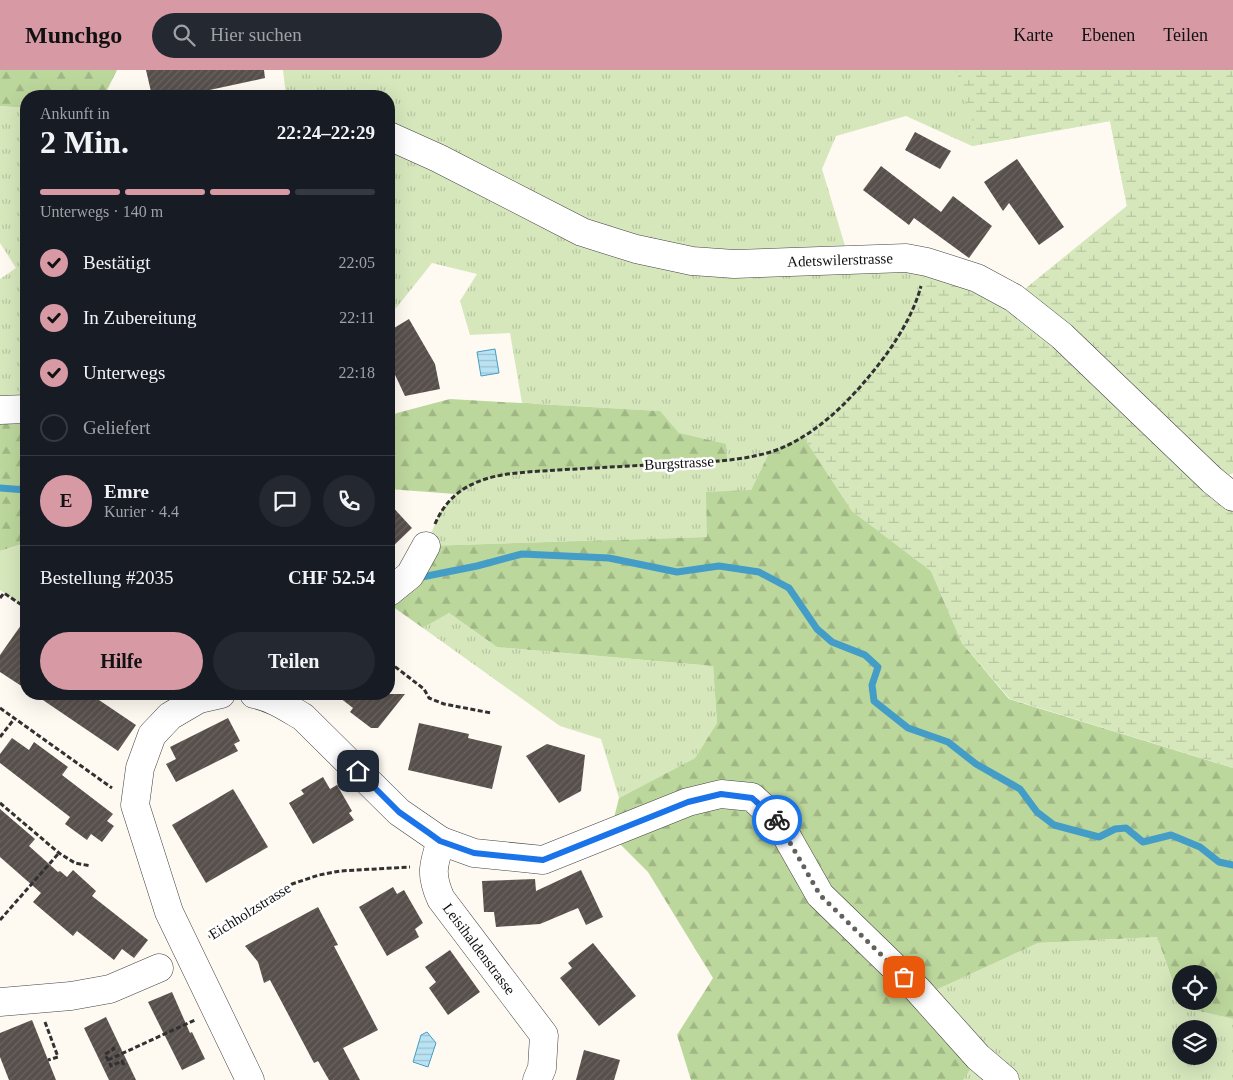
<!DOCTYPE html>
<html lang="de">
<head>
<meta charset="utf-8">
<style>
	:root { --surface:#171b24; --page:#242831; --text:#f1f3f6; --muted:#9ea1a6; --line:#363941; --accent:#d79aa5 }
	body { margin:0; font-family:Georgia,serif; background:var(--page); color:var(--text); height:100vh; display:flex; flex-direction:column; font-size:19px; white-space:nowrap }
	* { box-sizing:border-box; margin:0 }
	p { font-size:16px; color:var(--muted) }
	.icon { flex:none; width:28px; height:28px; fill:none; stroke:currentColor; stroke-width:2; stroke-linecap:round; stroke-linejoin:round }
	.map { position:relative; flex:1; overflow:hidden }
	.sheet { position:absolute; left:20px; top:20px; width:375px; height:610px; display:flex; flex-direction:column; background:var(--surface); border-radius:20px; box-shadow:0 5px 20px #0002 }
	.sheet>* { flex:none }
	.fabs { position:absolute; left:1172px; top:895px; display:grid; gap:10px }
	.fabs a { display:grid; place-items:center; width:45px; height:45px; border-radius:50%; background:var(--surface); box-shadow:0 5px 20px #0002; font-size:25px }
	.pin { position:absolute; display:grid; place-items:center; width:42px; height:42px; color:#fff; margin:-21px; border-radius:10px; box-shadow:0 2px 8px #0006 }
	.courier { position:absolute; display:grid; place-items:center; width:50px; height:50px; margin:-25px; border:4px solid #1a73e8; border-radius:50%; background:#fff; color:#222; box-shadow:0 1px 6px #0007 }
	.summary em { font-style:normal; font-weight:700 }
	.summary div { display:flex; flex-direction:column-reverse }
	.summary { display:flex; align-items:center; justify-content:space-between; height:85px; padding:0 20px }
	h1 { font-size:32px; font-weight:700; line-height:38px }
	.bar { display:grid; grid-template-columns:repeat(4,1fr); gap:8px 5px; align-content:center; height:60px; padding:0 20px }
	.bar i { height:6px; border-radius:4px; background:var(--line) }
	.bar .selected { background:var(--accent) }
	.bar p { grid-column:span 4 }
	.line { display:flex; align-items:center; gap:12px; padding:0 20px; border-top:1px solid var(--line) }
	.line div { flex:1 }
	.round { display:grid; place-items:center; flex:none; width:52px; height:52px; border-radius:26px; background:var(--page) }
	ol { padding:0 20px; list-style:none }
	li { display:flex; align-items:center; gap:15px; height:55px }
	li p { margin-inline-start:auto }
	li .icon { padding:5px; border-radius:50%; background:var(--accent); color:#111; stroke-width:4 }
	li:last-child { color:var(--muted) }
	li i { width:28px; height:28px; border:2px solid var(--line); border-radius:50% }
	.primary-button { display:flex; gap:10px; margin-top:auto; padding:10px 20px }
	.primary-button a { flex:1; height:58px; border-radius:30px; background:var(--accent); color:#111; font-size:20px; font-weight:700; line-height:58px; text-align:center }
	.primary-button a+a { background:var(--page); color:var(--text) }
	header { display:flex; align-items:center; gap:30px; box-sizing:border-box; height:70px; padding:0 25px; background:var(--accent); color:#111 }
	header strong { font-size:24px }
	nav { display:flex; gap:28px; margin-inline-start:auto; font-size:18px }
	.search { width:350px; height:45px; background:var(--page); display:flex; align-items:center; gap:12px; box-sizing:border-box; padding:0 18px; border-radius:28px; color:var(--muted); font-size:19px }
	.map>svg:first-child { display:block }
</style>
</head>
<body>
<header>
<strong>Munchgo</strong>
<div class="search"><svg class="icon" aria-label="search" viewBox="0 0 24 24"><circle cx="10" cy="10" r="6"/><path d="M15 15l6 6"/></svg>Hier suchen</div>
<nav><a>Karte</a><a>Ebenen</a><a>Teilen</a></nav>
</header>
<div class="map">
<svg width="1233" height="1010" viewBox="0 0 1233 1010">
	<defs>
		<pattern id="grass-tufts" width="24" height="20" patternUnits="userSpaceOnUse" patternTransform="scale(1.25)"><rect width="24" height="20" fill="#d6e7bc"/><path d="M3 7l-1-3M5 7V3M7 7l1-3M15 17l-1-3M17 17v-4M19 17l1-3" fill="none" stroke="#b6c5a0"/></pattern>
		<pattern id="forest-firs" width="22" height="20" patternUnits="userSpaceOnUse" patternTransform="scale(1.25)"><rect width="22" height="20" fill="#bcd79c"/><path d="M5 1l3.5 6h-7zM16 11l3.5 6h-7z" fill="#a0b785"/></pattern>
		<pattern id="wetland-marsh" width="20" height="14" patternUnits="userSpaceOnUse" patternTransform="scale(1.25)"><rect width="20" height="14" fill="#d6e7bc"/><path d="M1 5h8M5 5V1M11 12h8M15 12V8" fill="none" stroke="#b6c5a0"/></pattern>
		<pattern id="water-rules" width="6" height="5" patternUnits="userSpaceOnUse" patternTransform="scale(1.25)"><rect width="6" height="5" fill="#b9e2f3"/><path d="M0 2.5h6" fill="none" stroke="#9ec1cf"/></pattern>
		<pattern id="building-hatch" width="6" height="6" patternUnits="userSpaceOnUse" patternTransform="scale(1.25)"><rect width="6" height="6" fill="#574f4c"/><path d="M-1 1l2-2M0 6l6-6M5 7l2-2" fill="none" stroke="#6a6461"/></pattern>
	</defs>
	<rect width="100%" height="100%" fill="#fefaf1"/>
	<!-- grass -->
	<g fill="url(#grass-tufts)" fill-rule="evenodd">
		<path d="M 283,0 L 1233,0 L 1233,403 L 1213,410 L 1233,698 L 962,573 L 931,501 L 852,441 L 803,366 L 769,383 L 751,420 L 707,467 L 426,476 L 439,444 L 455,424 L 477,412 L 513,403 L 727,391 L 679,363 L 659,341 L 522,333 L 510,263 L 470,265 L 460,231 L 477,204 L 432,193 L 397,237 L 389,243 L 389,26 L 286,26 ZM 906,46 L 972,76 L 1110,51 L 1127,136 L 1014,228 L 906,188 L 849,189 L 822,99 L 836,66 Z"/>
		<polygon points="0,36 26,38 26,338 0,339 0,209 16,198 0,173"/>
		<polygon points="449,543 497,577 713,596 717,653 695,688 619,728 601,669 560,656 423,558"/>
		<path d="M 1157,867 L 1182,937 L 1233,949 L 1233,1010 L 963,1010 L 964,1007 L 923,926 L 1038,873 ZM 1181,959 L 1209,959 L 1209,986 L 1181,986 Z"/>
	</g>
	<!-- forest -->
	<g fill="url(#forest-firs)" fill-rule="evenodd">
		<polygon points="0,0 117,0 104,26 26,26 26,38 0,36"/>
		<polygon points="450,329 660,341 679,363 726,374 727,391 513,403 477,412 455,424 389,419 389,347 397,343"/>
		<polygon points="26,338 26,473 0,481 0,339"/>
		<path d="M 803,366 L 852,441 L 931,501 L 962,573 L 1009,629 L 1233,698 L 1233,949 L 1182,937 L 1157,867 L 1038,873 L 923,926 L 978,987 L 963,1010 L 691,1010 L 677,965 L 713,908 L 648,802 L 610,764 L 619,728 L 695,688 L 717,653 L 713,596 L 497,577 L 449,543 L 423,558 L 389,534 L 426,476 L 707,467 L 706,422 L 751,420 L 769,383 ZM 1181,904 L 1209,904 L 1209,931 L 1181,931 Z"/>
	</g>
	<!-- wetland -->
	<polygon fill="url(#wetland-marsh)" points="956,0 1233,0 1233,403 1213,410 1233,427 1233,698 1010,629 962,573 931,501 852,441 803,366 833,345 878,297 903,259 918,226 927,192 1014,228 1127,136 1110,51 972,76 972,50"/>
	<!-- garden -->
	<polygon fill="#d6e7bc" points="26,473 26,538 0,520 0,481"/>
	<!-- water -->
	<g fill="url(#water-rules)" stroke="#449dc6">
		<polygon points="495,279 499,303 481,306 477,282"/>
		<polygon points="427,962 436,973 428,997 413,992 421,965"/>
	</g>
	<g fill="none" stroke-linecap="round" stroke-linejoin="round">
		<!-- stream -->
		<g stroke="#449dc6" stroke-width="7">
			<polyline points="0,418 26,420"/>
			<polyline points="417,508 477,496 522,484 609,488 677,502 719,496 759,502 789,518 817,559 832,572 865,585 878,597 872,615 874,631 908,658 948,672 976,694 1020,719 1037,742 1054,755 1099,767 1115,759 1126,758 1143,772 1171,765 1200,777 1219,792 1233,795"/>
		</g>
	</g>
	<!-- building -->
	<g fill="url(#building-hatch)">
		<polygon points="146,0 264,0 265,8 191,24 191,26 152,26"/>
		<polygon points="915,62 951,81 940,99 905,80"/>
		<polygon points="1017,89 1064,157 1039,175 1009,133 1003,141 984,112"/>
		<polygon points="881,96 941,142 953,126 992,156 969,188 914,148 909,155 863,120"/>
		<polygon points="409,249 435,294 440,319 405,326 389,292 389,261"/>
		<polygon points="389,433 412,458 389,480"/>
		<polygon points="26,548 26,619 0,602 0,585"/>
		<polygon points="34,624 90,624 136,655 118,681"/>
		<polygon points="335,624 405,624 378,658 371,658 350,642 353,638"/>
		<polygon points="228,648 240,671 234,674 238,681 176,712 166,694 176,689 170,677"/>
		<polygon points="419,653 469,664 468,668 502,676 492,719 408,700"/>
		<polygon points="12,668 29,680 34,672 68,697 62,705 113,744 107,751 114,756 102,772 91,764 87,770 65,754 70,747 0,693 0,684"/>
		<polygon points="547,674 585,685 581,721 559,733 526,686"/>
		<polygon points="323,707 330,719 337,715 352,741 349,743 354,750 313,774 289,733 304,724 301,720"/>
		<polygon points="233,719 268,777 206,813 172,755"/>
		<polygon points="0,739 35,769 29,776 58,802 60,801 67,807 73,800 96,821 92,826 148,870 134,888 122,879 114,890 77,861 73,866 33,832 41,823 0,787"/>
		<polygon points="581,800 603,847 586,855 578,838 540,854 496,857 494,842 484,842 482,811 535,809 536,821"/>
		<polygon points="393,817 397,824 404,820 423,853 415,859 419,867 387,886 359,837"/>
		<polygon points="318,837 338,875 334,876 378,960 343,978 360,1010 329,1010 318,991 314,993 270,910 264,913 258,892 245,876"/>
		<polygon points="593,873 636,926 599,956 560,908 572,898 568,893"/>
		<polygon points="450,880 480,922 448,945 429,918 436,912 425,897"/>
		<polygon points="172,922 190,963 192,962 205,989 182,1000 148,932"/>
		<polygon points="106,947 136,1010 109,1010 84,958"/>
		<polygon points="32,950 56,1010 9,1010 0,987 0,963"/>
		<polygon points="584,980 620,990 614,1010 576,1010"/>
	</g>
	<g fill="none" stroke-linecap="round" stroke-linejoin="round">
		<defs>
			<g id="minor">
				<polyline points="389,66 438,88 582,162 636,179 692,191 734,194 906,188 927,192 977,208 1014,228 1062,266 1212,410 1233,427"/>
				<polyline points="0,340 26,339"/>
				<polyline points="389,522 410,505 426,476"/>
				<polyline points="221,624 199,629 170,646 152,665 140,698 135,735 169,842 250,1010"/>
				<path d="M 254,624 C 273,628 286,637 303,647 L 399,742 L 441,771 C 433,795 430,805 441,829 L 544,965 L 542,998 L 537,1010"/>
				<polyline points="441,771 474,783 543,790 688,732 721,724 752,727 778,751 820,825 918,920 978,987 1005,1010"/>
				<polyline points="0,932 71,926 110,919 159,898"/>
			</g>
		</defs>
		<!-- minor casing -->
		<use href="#minor" stroke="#424242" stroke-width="29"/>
		<!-- path -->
		<g stroke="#313131" stroke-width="3" stroke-dasharray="5 2.5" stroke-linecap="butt">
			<path d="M 435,454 C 443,435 456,421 475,413 C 499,402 531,402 557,400 C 594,398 630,396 666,394 C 700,392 735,392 767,383 C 806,372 841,340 866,310 C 889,283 912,250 921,216"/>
			<polyline points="0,528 4,523 26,538"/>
			<polyline points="389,592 424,619 429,628 444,634 491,643"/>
			<polyline points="0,638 112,718"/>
			<polyline points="0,667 15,648"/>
			<polyline points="0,733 59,783 75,793 91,796"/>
			<polyline points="0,850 59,783"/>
			<polyline points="209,867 292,814 319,805 340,801 410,797"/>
			<polyline points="45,952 58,987 48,990"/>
			<polyline points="113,977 114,979 105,984 111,996 122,991 124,995"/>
			<polyline points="108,990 195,950"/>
		</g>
		<!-- minor -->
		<use href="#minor" stroke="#fff" stroke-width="28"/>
	</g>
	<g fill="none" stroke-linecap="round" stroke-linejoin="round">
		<!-- done -->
		<polyline stroke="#63615e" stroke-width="5" stroke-dasharray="0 9" points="777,750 820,825 904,907"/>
		<!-- route -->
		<polyline stroke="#1a73e8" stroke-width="6" points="358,701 399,742 429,763 440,771 474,783 543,790 688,732 721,724 752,728 777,750"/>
	</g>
	<g text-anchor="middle" stroke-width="5" stroke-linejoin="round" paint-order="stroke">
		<!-- street labels -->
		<g font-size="15" fill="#0f0f0f" stroke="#fff">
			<text transform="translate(840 190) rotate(-2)" y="5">Adetswilerstrasse</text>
			<text transform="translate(679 393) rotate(-3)" y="5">Burgstrasse</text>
			<text transform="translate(250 841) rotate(-32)" y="5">Eichholzstrasse</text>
			<text transform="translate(479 879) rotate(53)" y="5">Leisihaldenstrasse</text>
		</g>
	</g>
</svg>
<div class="fabs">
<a><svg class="icon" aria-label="locate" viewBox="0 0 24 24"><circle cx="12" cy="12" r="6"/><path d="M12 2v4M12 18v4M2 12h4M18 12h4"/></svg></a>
<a><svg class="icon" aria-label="layers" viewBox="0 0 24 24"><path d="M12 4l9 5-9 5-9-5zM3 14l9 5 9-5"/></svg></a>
</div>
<div class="pin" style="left:904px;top:907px;background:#ea580c"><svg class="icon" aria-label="bag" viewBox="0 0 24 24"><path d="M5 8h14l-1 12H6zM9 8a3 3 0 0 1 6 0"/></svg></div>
<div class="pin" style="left:358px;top:701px;background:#1f2937"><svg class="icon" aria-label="home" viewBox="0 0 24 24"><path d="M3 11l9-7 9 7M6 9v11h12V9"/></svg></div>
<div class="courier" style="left:777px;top:750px"><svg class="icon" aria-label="bike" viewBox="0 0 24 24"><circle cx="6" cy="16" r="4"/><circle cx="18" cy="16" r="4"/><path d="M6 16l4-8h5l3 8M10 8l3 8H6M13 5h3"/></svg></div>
<section class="sheet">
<div class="summary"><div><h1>2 Min.</h1><p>Ankunft in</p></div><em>22:24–22:29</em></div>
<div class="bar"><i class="selected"></i><i class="selected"></i><i class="selected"></i><i></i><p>Unterwegs · 140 m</p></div>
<ol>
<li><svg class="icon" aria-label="check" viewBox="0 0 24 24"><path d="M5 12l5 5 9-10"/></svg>Bestätigt<p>22:05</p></li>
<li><svg class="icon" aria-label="check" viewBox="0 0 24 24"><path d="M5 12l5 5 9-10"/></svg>In Zubereitung<p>22:11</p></li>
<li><svg class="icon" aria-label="check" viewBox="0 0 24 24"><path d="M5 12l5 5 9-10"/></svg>Unterwegs<p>22:18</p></li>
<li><i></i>Geliefert</li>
</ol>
<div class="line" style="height:90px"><b class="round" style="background:var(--accent);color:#111">E</b><div><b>Emre</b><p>Kurier · 4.4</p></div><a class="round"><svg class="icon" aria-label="chat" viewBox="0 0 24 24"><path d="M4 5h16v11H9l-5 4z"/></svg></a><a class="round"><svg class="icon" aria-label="phone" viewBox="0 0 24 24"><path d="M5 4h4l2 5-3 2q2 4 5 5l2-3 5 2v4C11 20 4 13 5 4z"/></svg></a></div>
<div class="line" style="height:65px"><div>Bestellung #2035</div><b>CHF 52.54</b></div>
<div class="primary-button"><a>Hilfe</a><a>Teilen</a></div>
</section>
</div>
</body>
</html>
